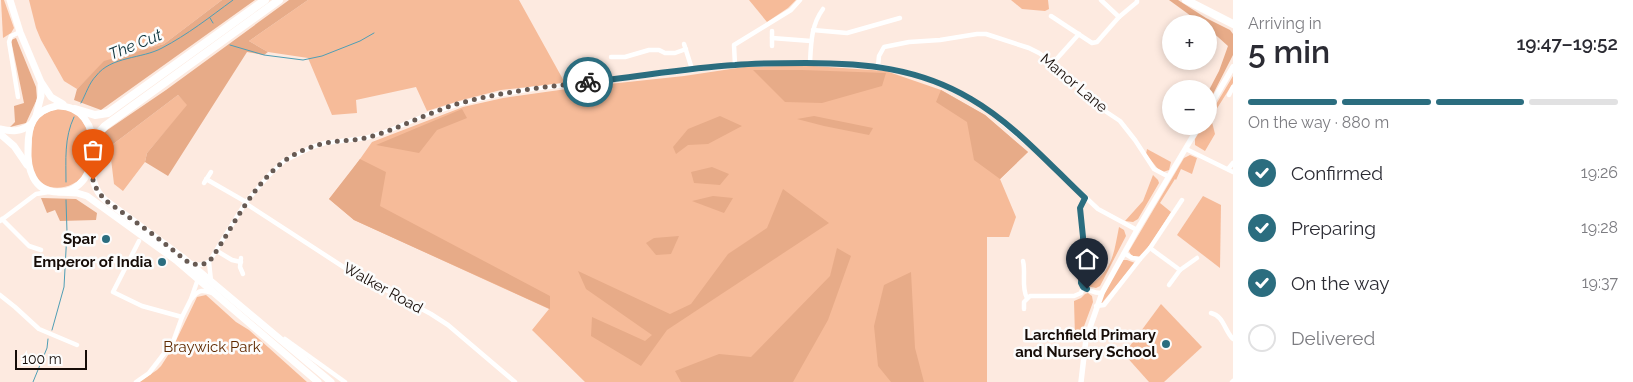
<!DOCTYPE html>
<html lang="en">
<head>
<meta charset="utf-8">
<style>
	:root { --surface:#fff; --page:#f7f7f7; --text:#2b2b33; --muted:#7c7c81; --line:#e1e1e2; --accent:#2b6d7f }
	body { margin:0; font-family:Raleway,sans-serif; background:var(--page); color:var(--text); height:100vh; display:flex; flex-direction:column; font-size:19px; white-space:nowrap }
	* { box-sizing:border-box; margin:0 }
	p { font-size:16px; color:var(--muted) }
	.icon { flex:none; width:28px; height:28px; fill:none; stroke:currentColor; stroke-width:2; stroke-linecap:round; stroke-linejoin:round }
	.map { position:relative; flex:1; overflow:hidden }
	.details { display:flex; flex-direction:column; background:var(--surface); width:400px }
	.details>* { flex:none }
	.tools { position:absolute; left:1162px; top:15px; display:grid; gap:10px }
	.tools a { display:grid; place-items:center; width:55px; height:55px; border-radius:50%; background:var(--surface); box-shadow:0 2px 8px #0003; font-size:25px }
	.scale { position:absolute; left:15px; bottom:12px; width:72px; box-sizing:border-box; padding-left:5px; border:2px solid #160c07; border-top:0; font-size:14px; line-height:18px; white-space:nowrap; color:#160c07; -webkit-text-stroke:4px #fcfcfc; paint-order:stroke }
	.pin { position:absolute; display:grid; place-items:center; width:42px; height:42px; color:#fff; margin:-51px -21px; border-radius:50% 50% 50% 0; rotate:-45deg; box-shadow:0 0 5px #0007 }
	.pin .icon { rotate:45deg }
	.courier { position:absolute; display:grid; place-items:center; width:50px; height:50px; margin:-25px; border:4px solid #2b6d7f; border-radius:50%; background:#fff; color:#222; box-shadow:0 1px 6px #0007 }
	.head em { font-style:normal; font-weight:600 }
	.head div { display:flex; flex-direction:column-reverse }
	.head { display:flex; align-items:center; justify-content:space-between; height:85px; padding:0 15px }
	h1 { font-size:32px; font-weight:600; line-height:38px }
	.bar { display:grid; grid-template-columns:repeat(4,1fr); gap:8px 5px; align-content:center; height:60px; padding:0 15px }
	.bar i { height:6px; border-radius:4px; background:var(--line) }
	.bar .active { background:var(--accent) }
	.bar p { grid-column:span 4 }
	ol { padding:0 15px; list-style:none }
	li { display:flex; align-items:center; gap:15px; height:55px }
	li p { margin-inline-start:auto }
	li .icon { padding:5px; border-radius:50%; background:var(--accent); color:#fff; stroke-width:4 }
	li:last-child { color:var(--muted) }
	li i { width:28px; height:28px; border:2px solid var(--line); border-radius:50% }
	main { display:flex; flex:1; min-height:0 }
	.map>svg:first-child { display:block }
</style>
</head>
<body>
<main>
<div class="map">
<svg width="1233" height="382" viewBox="0 0 1233 382">
	<rect width="100%" height="100%" fill="#fdeae0"/>
	<!-- green -->
	<g fill="#f6bb99">
		<polygon points="1,0 4,0 14,28 11,33 3,38"/>
		<polygon points="29,0 222,0 164,44 104,62 77,89 64,81 41,40 36,28"/>
		<polygon points="308,0 519,0 565,83 501,90 462,100 427,111 416,87 356,100 357,113 332,115 308,58 268,52 249,41"/>
		<polygon points="749,0 796,0 788,8 767,22"/>
		<polygon points="1011,0 1048,0 1049,9 1045,11 1022,9"/>
		<polygon points="799,65 886,71 941,90 985,115 1028,152 1000,179 1016,217 1009,237 987,237 987,382 585,382 532,330 549,309 354,220 329,199 353,169 372,142 463,107 503,98 581,87 684,76 744,67"/>
		<polygon points="1233,76 1233,83 1211,118 1215,134 1205,151 1195,145 1195,139 1203,126 1209,126 1209,116"/>
		<polygon points="178,95 188,105 147,153 145,162 123,191 114,184 111,159 112,145"/>
		<path d="M 56,109 L 65,109 L 79,115 C 82,122 88,129 89,136 C 91,144 89,168 85,174 C 73,190 44,195 34,173 C 30,163 31,152 32,142 C 32,123 38,115 56,109 Z"/>
		<polygon points="1147,149 1171,162 1169,170 1163,172 1158,169 1146,154"/>
		<path d="M 1190,155 L 1197,158 L 1192,174 L 1181,169 L 1176,180 L 1175,179 L 1160,203 L 1171,212 L 1148,248 L 1140,257 C 1134,257 1131,256 1129,251 L 1184,158 Z"/>
		<polygon points="1153,175 1158,180 1159,183 1138,219 1133,222 1125,221 1143,201"/>
		<polygon points="1203,196 1221,205 1220,268 1177,235"/>
		<path d="M 1119,227 L 1124,230 L 1126,236 L 1100,286 L 1096,288 L 1086,286 L 1085,283 L 1085,276 L 1090,285 C 1113,270 1114,252 1119,227 Z"/>
		<polygon points="1122,260 1127,260 1135,263 1101,304 1100,302"/>
		<polygon points="1088,293 1092,296 1093,302 1080,337 1075,337 1074,301 1081,298 1085,294"/>
		<polygon points="206,295 236,322 249,330 307,382 139,382 157,370 161,366 172,349 197,297"/>
		<polygon points="1161,304 1202,347 1164,382 1149,382 1124,354"/>
	</g>
	<!-- forest -->
	<g fill="#e7ab88">
		<polygon points="222,0 255,0 101,110 74,100 77,89 104,61 164,44"/>
		<polygon points="289,0 308,0 249,41 268,52 264,55 247,52 168,176 145,162 147,153 187,105 178,95 112,145 100,135 166,90"/>
		<polygon points="1169,0 1178,0 1206,18 1230,30 1233,34 1233,55 1209,102 1209,90 1219,71 1228,46 1209,29 1209,24 1202,24"/>
		<polygon points="16,38 36,87 37,99 26,123 10,127 15,122 14,106 24,103 11,40"/>
		<polygon points="753,70 802,70 886,73 882,86 822,103 785,102"/>
		<polygon points="941,90 985,115 1028,152 1000,179 974,160 967,122 936,102"/>
		<polygon points="462,109 467,118 437,130 419,153 376,145"/>
		<polygon points="720,116 742,126 708,144 688,145 676,154 673,147 688,129"/>
		<polygon points="814,116 873,128 869,135 824,126 797,119"/>
		<polygon points="360,159 386,172 380,206 550,296 550,309 354,220 329,199"/>
		<polygon points="712,167 729,174 720,185 694,183 691,172"/>
		<polygon points="783,189 829,223 667,330 641,366 591,336 592,317 645,341 652,335 586,289 578,271 670,314 691,304 728,254 767,228"/>
		<polygon points="713,196 733,198 724,213 692,201"/>
		<polygon points="41,198 76,199 97,213 96,220 60,221 55,210 47,213"/>
		<polygon points="679,236 671,254 656,255 646,243 654,238"/>
		<polygon points="837,248 851,256 828,320 793,382 681,382 675,371 719,354 751,357 830,276"/>
		<polygon points="911,272 915,348 924,382 891,382 878,366 874,326 884,285"/>
	</g>
	<g fill="none" stroke-linecap="round" stroke-linejoin="round">
		<!-- stream -->
		<g stroke="#4f9eb5" stroke-width="1">
			<polyline points="210,18 213,23"/>
			<polyline points="230,45 264,55 303,60 322,56 360,41 374,33"/>
			<path d="M 81,103 C 86,94 89,83 96,76 C 111,56 142,59 162,48 C 187,35 210,17 233,0"/>
			<path d="M 66,182 C 66,160 64,138 74,117"/>
			<polyline points="52,330 64,287 67,232 66,200"/>
			<polyline points="33,382 47,348 48,339"/>
		</g>
		<!-- street -->
		<g stroke="#fff" stroke-width="4.5">
			<polyline points="1101,0 1119,17"/>
			<polyline points="1051,16 1092,43 1097,42 1119,17 1137,2 1137,0"/>
			<polyline points="813,30 847,33 900,18"/>
			<polyline points="772,38 811,41"/>
			<polyline points="684,44 692,69"/>
			<polyline points="772,46 772,31"/>
			<polyline points="611,57 625,57 649,50 659,50 665,53 675,53 686,49"/>
			<path d="M 810,63 C 811,44 811,25 823,9"/>
			<polyline points="1053,63 1079,34"/>
			<polyline points="735,65 734,45 791,10 800,0"/>
			<polyline points="878,66 879,56 884,47 909,42 940,40 977,34 986,34 1029,48 1039,53 1053,63 1105,111 1120,121 1135,140 1154,169 1169,177"/>
			<polyline points="1229,95 1233,87"/>
			<polyline points="18,97 9,42 11,36 20,32"/>
			<polyline points="1186,149 1233,172"/>
			<polyline points="1228,169 1233,163"/>
			<polyline points="206,179 246,202"/>
			<polyline points="204,183 211,172"/>
			<path d="M 1085,197 L 1080,208 L 1083,237 L 1081,283 C 1085,290 1094,293 1102,293"/>
			<polyline points="245,203 345,268 431,314 448,325 515,382"/>
			<polyline points="2,219 29,246 41,250"/>
			<polyline points="0,221 36,194 49,192"/>
			<polyline points="139,241 113,292 142,306 182,317"/>
			<polyline points="1150,248 1180,270"/>
			<polyline points="217,251 232,260 241,262"/>
			<polyline points="1124,253 1132,258 1140,259"/>
			<polyline points="241,258 240,267 243,274"/>
			<path d="M 1023,261 C 1026,273 1021,287 1027,298"/>
			<polyline points="190,263 200,265 209,262"/>
			<polyline points="211,281 209,262 246,202 269,175 284,161 312,147 325,143 366,138 388,131 429,114 456,105 491,96 532,89 735,65 813,63 878,66 910,73 936,82 971,99 989,111 1035,150 1098,209 1137,230"/>
			<polyline points="1169,285 1180,270 1197,258"/>
			<polyline points="0,295 15,307 39,329 77,345"/>
			<path d="M 192,298 C 199,289 203,290 213,293"/>
			<polyline points="1096,306 1104,305 1140,259 1150,248 1182,200"/>
			<polyline points="1024,309 1024,302 1030,296 1074,296 1081,293 1083,287"/>
			<path d="M 1211,313 C 1224,316 1224,330 1233,339"/>
			<polyline points="285,339 345,382"/>
			<polyline points="136,382 149,373 173,342 182,317 191,299 198,279"/>
			<polyline points="1232,382 1233,381"/>
		</g>
		<!-- secondary -->
		<g stroke="#fff" stroke-width="5.5">
			<polyline points="1209,108 1233,67"/>
			<polyline points="1081,382 1086,339 1102,293 1137,230 1199,126"/>
		</g>
		<!-- primary -->
		<g stroke="#fff" stroke-width="7">
			<polyline points="10,0 20,32 41,82 51,97 63,104"/>
			<path d="M 57,106 C 107,104 104,193 58,192 C 33,192 27,168 28,148 C 28,126 33,110 57,106 Z"/>
			<polyline points="36,116 41,96 41,85"/>
			<path d="M 0,129 C 12,132 21,132 31,124"/>
			<polyline points="0,134 14,146 27,165"/>
			<path d="M 92,162 C 92,177 93,189 105,200 L 182,257 L 331,382"/>
			<polyline points="59,192 77,193 87,196 177,261 318,382"/>
		</g>
		<!-- highway -->
		<g stroke="#fff" stroke-width="8">
			<polyline points="1186,0 1233,24"/>
			<polyline points="75,109 95,115 108,113 265,0"/>
			<polyline points="93,144 97,135 105,126 279,0"/>
		</g>
	</g>
	<g fill="none" stroke-linecap="round" stroke-linejoin="round">
		<!-- done -->
		<path stroke="#675a53" stroke-width="5" stroke-dasharray="0 9" d="M 93,180 L 97,190 L 105,200 L 154,235 L 189,263 L 200,265 L 209,262 C 233,228 249,189 283,162 C 298,150 320,143 339,141 C 349,140 359,140 369,137 C 399,129 427,113 457,104 C 500,92 544,87 588,82"/>
		<!-- route -->
		<path stroke="#2b6d7f" stroke-width="6" d="M 588,82 C 637,77 686,68 735,65 C 758,63 783,63 806,63 C 865,63 919,68 971,99 C 1014,124 1049,164 1085,198 L 1080,208 L 1083,237 L 1081,283 L 1083,287 L 1087,289"/>
	</g>
	<!-- markers -->
	<g fill="#2b6d7f" stroke="#fcfcfc" stroke-width="2">
		<circle cx="106" cy="239" r="5"/>
		<circle cx="162" cy="262" r="5"/>
		<circle cx="1166" cy="344" r="5"/>
	</g>
	<g text-anchor="middle" stroke-width="5" stroke-linejoin="round" paint-order="stroke">
		<!-- street labels -->
		<g font-size="15" fill="#160c07" stroke="#fcfcfc">
			<text transform="translate(1074 83) rotate(40)" y="5">Manor Lane</text>
			<text transform="translate(383 288) rotate(29)" y="5">Walker Road</text>
		</g>
		<!-- poi labels -->
		<g font-size="15" font-weight="bold" fill="#160c07" stroke="#fcfcfc" text-anchor="end">
			<text x="96" y="244">Spar</text>
			<text x="152" y="267">Emperor of India</text>
			<text x="1156" y="340">Larchfield Primary<tspan x="1156" dy="17">and Nursery School</tspan></text>
		</g>
		<!-- park labels -->
		<g font-size="15" fill="#602a00" stroke="#fcfcfc">
			<text x="212" y="352">Braywick Park</text>
		</g>
		<!-- water labels -->
		<g font-size="16" font-style="italic" fill="#09303a" stroke="#fcfcfc">
			<text transform="translate(135 44) rotate(-22)" y="6">The Cut</text>
		</g>
	</g>
</svg>
<div class="tools">
<a>+</a>
<a>−</a>
</div>
<div class="scale">100 m</div>
<div class="pin" style="left:93px;top:180px;background:#ea580c"><svg class="icon" aria-label="bag" viewBox="0 0 24 24"><path d="M5 8h14l-1 12H6zM9 8a3 3 0 0 1 6 0"/></svg></div>
<div class="pin" style="left:1087px;top:289px;background:#1f2937"><svg class="icon" aria-label="home" viewBox="0 0 24 24"><path d="M3 11l9-7 9 7M6 9v11h12V9"/></svg></div>
<div class="courier" style="left:588px;top:82px"><svg class="icon" aria-label="bike" viewBox="0 0 24 24"><circle cx="6" cy="16" r="4"/><circle cx="18" cy="16" r="4"/><path d="M6 16l4-8h5l3 8M10 8l3 8H6M13 5h3"/></svg></div>
</div>
<section class="details">
<div class="head"><div><h1>5 min</h1><p>Arriving in</p></div><em>19:47–19:52</em></div>
<div class="bar"><i class="active"></i><i class="active"></i><i class="active"></i><i></i><p>On the way · 880 m</p></div>
<ol>
<li><svg class="icon" aria-label="check" viewBox="0 0 24 24"><path d="M5 12l5 5 9-10"/></svg>Confirmed<p>19:26</p></li>
<li><svg class="icon" aria-label="check" viewBox="0 0 24 24"><path d="M5 12l5 5 9-10"/></svg>Preparing<p>19:28</p></li>
<li><svg class="icon" aria-label="check" viewBox="0 0 24 24"><path d="M5 12l5 5 9-10"/></svg>On the way<p>19:37</p></li>
<li><i></i>Delivered</li>
</ol>
</section>
</main>
</body>
</html>
